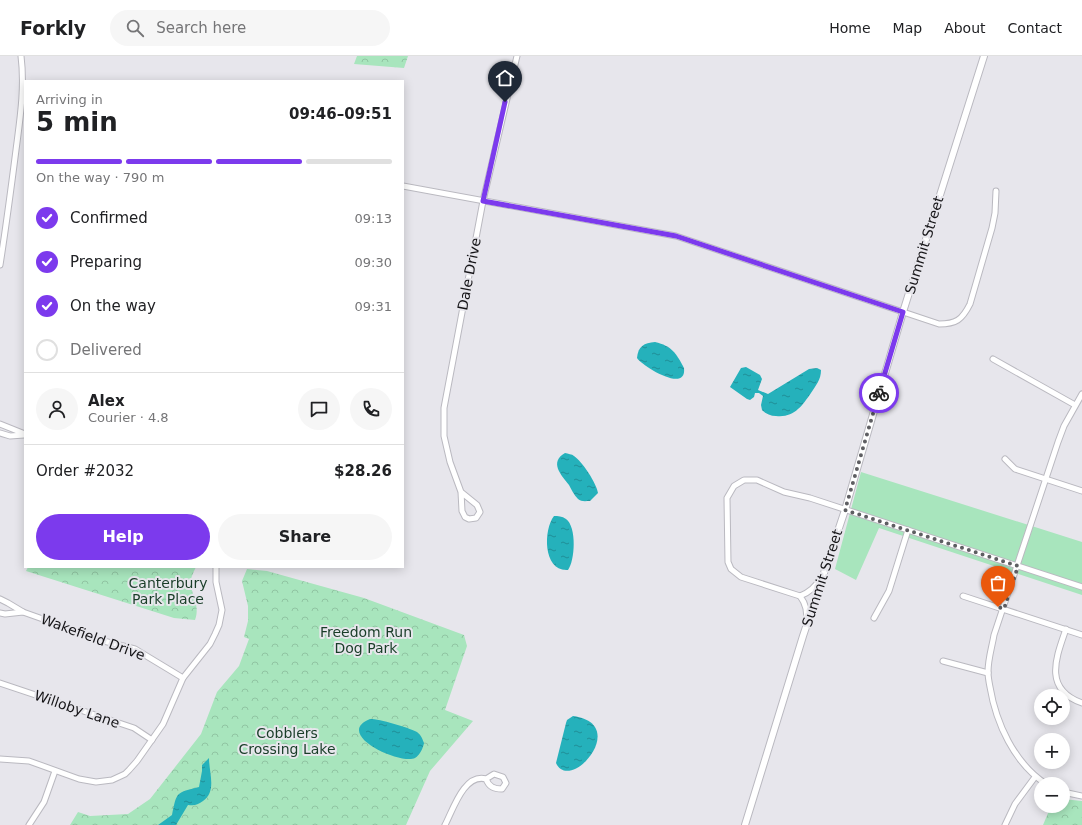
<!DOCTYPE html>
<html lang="en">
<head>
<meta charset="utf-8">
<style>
	:root { --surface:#fff; --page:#f6f6f6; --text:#202124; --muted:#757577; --line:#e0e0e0; --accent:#7c3aed }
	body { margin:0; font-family:"DejaVu Sans",sans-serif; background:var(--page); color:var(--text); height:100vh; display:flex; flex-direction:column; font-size:15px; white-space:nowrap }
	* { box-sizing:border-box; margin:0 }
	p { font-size:13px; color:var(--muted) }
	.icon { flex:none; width:22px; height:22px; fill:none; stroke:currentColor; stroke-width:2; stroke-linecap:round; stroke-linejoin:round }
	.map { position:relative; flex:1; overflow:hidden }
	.details { position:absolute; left:24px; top:24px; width:380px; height:488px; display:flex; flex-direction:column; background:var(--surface); border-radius:0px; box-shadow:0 2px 10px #0003 }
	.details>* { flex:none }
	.controls { position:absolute; left:1034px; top:633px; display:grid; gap:8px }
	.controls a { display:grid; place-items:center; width:36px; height:36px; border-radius:50%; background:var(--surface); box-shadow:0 2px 10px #0003; font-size:20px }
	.pin { position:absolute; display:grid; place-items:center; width:34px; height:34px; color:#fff; margin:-41px -17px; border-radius:50% 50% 50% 0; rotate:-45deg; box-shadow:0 0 4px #0007 }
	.pin .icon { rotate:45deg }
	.courier { position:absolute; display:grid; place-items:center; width:40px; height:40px; margin:-20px; border:3px solid #7c3aed; border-radius:50%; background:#fff; color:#222; box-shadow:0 1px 5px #0007 }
	.summary em { font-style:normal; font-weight:700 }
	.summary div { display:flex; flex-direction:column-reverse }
	.summary { display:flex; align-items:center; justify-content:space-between; height:68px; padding:0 12px }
	h1 { font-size:26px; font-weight:700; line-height:30px }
	.bar { display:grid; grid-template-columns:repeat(4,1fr); gap:6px 4px; align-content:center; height:48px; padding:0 12px }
	.bar i { height:5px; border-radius:3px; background:var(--line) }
	.bar .on { background:var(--accent) }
	.bar p { grid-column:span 4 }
	.line { display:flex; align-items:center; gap:10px; padding:0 12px; border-top:1px solid var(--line) }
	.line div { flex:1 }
	.round { display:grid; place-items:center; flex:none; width:42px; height:42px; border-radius:21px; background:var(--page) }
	ol { padding:0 12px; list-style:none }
	li { display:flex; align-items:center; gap:12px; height:44px }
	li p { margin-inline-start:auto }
	li .icon { padding:4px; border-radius:50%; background:var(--accent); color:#fff; stroke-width:4 }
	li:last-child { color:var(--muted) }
	li i { width:22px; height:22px; border:2px solid var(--line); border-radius:50% }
	.cta { display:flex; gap:8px; margin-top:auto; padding:8px 12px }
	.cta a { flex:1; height:46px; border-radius:24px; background:var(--accent); color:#fff; font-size:16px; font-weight:700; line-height:46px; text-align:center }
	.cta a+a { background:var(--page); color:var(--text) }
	header { display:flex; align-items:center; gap:24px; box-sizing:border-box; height:56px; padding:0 20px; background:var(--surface); border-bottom:1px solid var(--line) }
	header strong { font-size:19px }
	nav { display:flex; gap:22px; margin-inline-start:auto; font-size:14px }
	.search { width:280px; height:36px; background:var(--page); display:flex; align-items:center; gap:10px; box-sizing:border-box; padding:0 14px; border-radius:22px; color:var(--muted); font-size:15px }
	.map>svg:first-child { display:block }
</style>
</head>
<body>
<header>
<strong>Forkly</strong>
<div class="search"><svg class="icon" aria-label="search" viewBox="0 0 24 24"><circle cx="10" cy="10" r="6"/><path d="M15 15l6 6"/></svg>Search here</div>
<nav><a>Home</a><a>Map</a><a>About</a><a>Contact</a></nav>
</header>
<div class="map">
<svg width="1082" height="769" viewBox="0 0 1082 769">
	<defs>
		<pattern id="park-crowns" width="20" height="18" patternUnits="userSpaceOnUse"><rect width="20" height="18" fill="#a8e5bd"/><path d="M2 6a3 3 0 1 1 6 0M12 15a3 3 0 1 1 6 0" fill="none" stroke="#90c4a2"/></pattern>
		<pattern id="water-ripples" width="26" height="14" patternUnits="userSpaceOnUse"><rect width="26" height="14" fill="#25b1bb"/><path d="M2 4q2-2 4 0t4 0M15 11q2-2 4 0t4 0" fill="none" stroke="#1f8f97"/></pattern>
	</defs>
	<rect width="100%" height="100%" fill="#e7e6ec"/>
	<!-- grass -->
	<polygon fill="#a8e5bd" points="861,416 1082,486 1082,539 879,472 856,524 835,513"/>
	<!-- park -->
	<g fill="url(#park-crowns)">
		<polygon points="357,0 408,0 404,12 354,8"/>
		<path d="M 28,511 L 196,511 C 194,515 192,519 191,523 C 189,537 201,548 195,564 L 174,562 L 26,515 Z"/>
		<polygon points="247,513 267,515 364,542 464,579 467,590 445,654 473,665 430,715 406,769 70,769 78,756 90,760 128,758 150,743 201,678 217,636 239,610 249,583 244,581 248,565 248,550 242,525"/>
		<polygon points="1063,743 1082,745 1082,769 1043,769 1051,750 1063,750"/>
	</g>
	<!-- water -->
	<g fill="url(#water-ripples)">
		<path d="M 655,286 C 672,290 676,297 684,312 C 687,338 642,310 637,302 C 638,290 644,287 655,286 Z"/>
		<path d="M 746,311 L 760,319 L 762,323 L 758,334 L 768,338 L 809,313 L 817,312 L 821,314 C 821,324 816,329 811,337 C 802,350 794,362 776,360 C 771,360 766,358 762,354 L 761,349 L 763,340 L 759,337 L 755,337 L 754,341 L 750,344 L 747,343 L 730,331 L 741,312 Z"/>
		<path d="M 565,397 C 568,398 572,398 574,400 C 582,405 597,428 598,437 L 590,445 C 586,445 581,446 578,443 C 574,439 571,433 569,429 C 561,419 549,406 565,397 Z"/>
		<path d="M 554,460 C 558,460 562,460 566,463 C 577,471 575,505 568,514 C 543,516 543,474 554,460 Z"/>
		<path d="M 573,660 C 631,668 570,738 556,707 L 566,667 L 567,664 Z"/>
		<path d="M 370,663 C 380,663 407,671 417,676 C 421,679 422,682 424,687 C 423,692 420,699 415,702 C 400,709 333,678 370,663 Z"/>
		<path d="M 209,702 C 209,717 217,735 203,745 C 197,749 195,750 188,749 L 176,769 L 158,769 L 172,759 C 177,735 176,737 199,731 L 202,715 L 202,709 Z"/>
	</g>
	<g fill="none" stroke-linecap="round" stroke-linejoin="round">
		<defs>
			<g id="minor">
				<path d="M 403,130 L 676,180 L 939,268 C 956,268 962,264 970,248 L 992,172 L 995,157 L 996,135"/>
				<path d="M 0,209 C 6,171 11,133 16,94 C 20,63 25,32 21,0"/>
				<polyline points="993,303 1075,349"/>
				<polyline points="0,368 25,378"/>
				<polyline points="0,377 10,380 24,379"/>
				<polyline points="1005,403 1015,413 1082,435"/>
				<polyline points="461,436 477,449 480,456 476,462 469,463 465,461 462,455 461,436 450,406 444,380 444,352 483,145 517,0"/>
				<polyline points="800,540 741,521 731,513 728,506 727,442 734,430 744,424 757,424 784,436 810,442 1082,531"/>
				<polyline points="963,540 1082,579"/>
				<polyline points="0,543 8,547 23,556 54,567 92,582 135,593 183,622"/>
				<polyline points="0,557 5,558 23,556"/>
				<polyline points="874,562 889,535 908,474"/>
				<path d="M 806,566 C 808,556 806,548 800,540 C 810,536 815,531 821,522"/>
				<path d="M 1066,573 C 1056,602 1043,633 1082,647"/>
				<polyline points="943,605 988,617"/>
				<polyline points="0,627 134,672 152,684"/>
				<polyline points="0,703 29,705 79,723 96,726 112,724 125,718 129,714 137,705 163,668 183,622 210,588 215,578 219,569 222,554 216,526 216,511"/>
				<path d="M 1046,728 C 1014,707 996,667 990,631 C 989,626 988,621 988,616 C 988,603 992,591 994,579 L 1058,386 L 1064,370 L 1082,338"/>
				<polyline points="1063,736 1082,740"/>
				<polyline points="29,769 44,746 55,715"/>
				<path d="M 445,769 C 453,754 464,717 486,723 L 494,718 L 503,721 L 506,727 L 502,733 C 494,733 489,731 486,723"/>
				<polyline points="1005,769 1015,748 1035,721"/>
			</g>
			<polyline id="major" points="745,769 803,580 845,454 903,256 984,0"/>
		</defs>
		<!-- minor casing -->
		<use href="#minor" stroke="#bab9c0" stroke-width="7"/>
		<!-- major casing -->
		<use href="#major" stroke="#bab9c0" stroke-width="8"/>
		<!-- minor -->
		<use href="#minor" stroke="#fff" stroke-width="5"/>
		<!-- major -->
		<use href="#major" stroke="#fff" stroke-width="6"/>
	</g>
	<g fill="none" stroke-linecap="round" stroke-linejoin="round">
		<!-- done -->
		<polyline stroke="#5e5e62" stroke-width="4" stroke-dasharray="0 7.2" points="879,337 845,454 1018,510 1004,553 998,551"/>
		<!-- route -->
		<polyline stroke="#7c3aed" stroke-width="5" points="505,46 483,145 676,180 903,256 879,337"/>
	</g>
	<g text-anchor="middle" stroke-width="4" stroke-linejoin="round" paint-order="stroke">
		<!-- street labels -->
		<g font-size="14" fill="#151417" stroke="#e7e6ec">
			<text transform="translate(924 189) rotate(-73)" y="5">Summit Street</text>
			<text transform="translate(469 218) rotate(-79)" y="5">Dale Drive</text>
			<text transform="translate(822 522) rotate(-72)" y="5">Summit Street</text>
			<text transform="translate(93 581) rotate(20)" y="5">Wakefield Drive</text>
			<text transform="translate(77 653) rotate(19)" y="5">Willoby Lane</text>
		</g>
		<!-- park labels -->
		<g font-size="14" fill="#193d28" stroke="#e7e6ec">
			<text x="168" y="532">Canterbury<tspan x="168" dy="16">Park Place</tspan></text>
			<text x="366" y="581">Freedom Run<tspan x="366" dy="16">Dog Park</tspan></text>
			<text x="287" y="682">Cobblers<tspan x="287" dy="16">Crossing Lake</tspan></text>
		</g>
	</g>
</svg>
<div class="controls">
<a><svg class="icon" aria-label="locate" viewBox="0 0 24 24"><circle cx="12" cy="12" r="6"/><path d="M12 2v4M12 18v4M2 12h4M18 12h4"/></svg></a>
<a>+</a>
<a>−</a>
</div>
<div class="pin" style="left:998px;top:551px;background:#ea580c"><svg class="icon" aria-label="bag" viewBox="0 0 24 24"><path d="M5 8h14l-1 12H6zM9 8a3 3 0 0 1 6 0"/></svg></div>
<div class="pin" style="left:505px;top:46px;background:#1f2937"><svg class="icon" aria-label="home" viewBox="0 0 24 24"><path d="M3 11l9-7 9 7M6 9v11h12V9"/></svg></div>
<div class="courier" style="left:879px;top:337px"><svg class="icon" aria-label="bike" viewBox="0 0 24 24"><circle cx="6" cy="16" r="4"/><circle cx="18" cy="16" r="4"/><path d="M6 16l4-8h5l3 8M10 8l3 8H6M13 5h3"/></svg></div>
<section class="details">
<div class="summary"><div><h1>5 min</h1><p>Arriving in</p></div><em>09:46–09:51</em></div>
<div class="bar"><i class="on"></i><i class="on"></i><i class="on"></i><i></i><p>On the way · 790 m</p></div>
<ol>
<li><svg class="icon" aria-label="check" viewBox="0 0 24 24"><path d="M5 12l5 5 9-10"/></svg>Confirmed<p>09:13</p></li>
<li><svg class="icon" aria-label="check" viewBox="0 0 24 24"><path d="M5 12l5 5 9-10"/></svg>Preparing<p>09:30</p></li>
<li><svg class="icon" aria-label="check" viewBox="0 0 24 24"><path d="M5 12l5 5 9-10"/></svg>On the way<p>09:31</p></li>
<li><i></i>Delivered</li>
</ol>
<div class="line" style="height:72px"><a class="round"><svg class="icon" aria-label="person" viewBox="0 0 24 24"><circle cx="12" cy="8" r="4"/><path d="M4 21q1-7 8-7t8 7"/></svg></a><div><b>Alex</b><p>Courier · 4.8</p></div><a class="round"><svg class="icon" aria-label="chat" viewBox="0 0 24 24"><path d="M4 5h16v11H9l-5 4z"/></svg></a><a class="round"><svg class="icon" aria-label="phone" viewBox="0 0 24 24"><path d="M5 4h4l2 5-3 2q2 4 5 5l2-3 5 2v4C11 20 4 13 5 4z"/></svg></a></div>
<div class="line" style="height:52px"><div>Order #2032</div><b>$28.26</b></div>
<div class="cta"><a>Help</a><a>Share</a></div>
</section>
</div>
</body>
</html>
